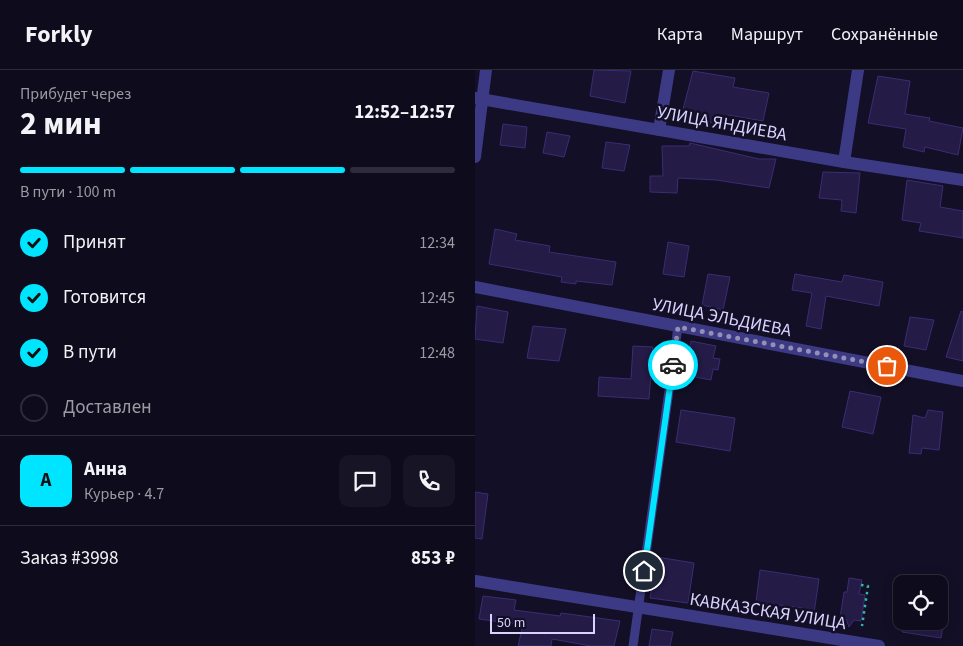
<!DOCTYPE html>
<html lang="ru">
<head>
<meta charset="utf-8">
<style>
	:root { --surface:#0e0b1c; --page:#171425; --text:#f1f3f6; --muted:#9b9ba3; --line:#2e2b3b; --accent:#00e5ff }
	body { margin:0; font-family:"Source Sans 3",sans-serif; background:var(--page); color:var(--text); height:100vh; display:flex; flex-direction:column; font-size:19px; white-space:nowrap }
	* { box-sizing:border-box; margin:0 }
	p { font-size:16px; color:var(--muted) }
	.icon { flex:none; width:28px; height:28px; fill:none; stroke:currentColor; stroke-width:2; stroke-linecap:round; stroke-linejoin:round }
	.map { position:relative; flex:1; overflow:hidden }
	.sheet { display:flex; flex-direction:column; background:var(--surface); width:475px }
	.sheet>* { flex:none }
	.controls { position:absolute; left:418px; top:505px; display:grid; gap:10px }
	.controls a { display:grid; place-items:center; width:55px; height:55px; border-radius:10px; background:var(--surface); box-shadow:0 2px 12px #0003,0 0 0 1px var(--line); font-size:25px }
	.scale { position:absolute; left:15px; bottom:12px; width:105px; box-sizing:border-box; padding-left:5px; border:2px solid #d9d4ff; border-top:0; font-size:14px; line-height:18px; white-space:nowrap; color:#d9d4ff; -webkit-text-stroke:4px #130f26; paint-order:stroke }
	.pin { position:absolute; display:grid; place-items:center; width:42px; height:42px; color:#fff; margin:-21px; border:2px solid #fff; border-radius:50%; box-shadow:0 1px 5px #0007 }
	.courier { position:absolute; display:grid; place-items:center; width:50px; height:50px; margin:-25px; border:4px solid #00e5ff; border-radius:50%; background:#fff; color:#222; box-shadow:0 1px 6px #0007 }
	.summary em { font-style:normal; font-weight:700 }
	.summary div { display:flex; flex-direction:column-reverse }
	.summary { display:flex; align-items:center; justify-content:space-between; height:85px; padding:0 20px }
	h1 { font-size:32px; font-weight:700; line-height:38px }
	.bar { display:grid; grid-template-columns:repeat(4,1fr); gap:8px 5px; align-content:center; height:60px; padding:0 20px }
	.bar i { height:6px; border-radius:4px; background:var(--line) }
	.bar .selected { background:var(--accent) }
	.bar p { grid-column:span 4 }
	.line { display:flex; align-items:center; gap:12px; padding:0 20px; border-top:1px solid var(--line) }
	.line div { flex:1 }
	.round { display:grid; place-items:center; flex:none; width:52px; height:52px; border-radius:10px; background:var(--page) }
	ol { padding:0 20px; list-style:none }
	li { display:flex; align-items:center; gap:15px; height:55px }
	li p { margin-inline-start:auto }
	li .icon { padding:5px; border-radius:50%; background:var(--accent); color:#111; stroke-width:4 }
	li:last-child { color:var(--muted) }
	li i { width:28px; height:28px; border:2px solid var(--line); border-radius:50% }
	header { display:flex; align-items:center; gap:30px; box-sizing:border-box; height:70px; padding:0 25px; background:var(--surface); border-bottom:1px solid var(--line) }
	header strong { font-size:24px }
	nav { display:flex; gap:28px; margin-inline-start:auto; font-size:18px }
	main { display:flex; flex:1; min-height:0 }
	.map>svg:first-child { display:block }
</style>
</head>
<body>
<header>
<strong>Forkly</strong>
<nav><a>Карта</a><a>Маршрут</a><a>Сохранённые</a></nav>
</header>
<main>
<section class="sheet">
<div class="summary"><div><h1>2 мин</h1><p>Прибудет через</p></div><em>12:52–12:57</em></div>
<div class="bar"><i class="selected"></i><i class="selected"></i><i class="selected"></i><i></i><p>В пути · 100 m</p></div>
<ol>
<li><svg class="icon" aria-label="check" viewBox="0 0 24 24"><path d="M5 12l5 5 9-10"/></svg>Принят<p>12:34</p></li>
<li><svg class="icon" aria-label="check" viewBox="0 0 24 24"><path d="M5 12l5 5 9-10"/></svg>Готовится<p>12:45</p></li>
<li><svg class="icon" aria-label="check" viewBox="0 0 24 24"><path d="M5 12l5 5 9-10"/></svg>В пути<p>12:48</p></li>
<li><i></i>Доставлен</li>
</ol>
<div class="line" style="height:90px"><b class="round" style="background:var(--accent);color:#111">А</b><div><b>Анна</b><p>Курьер · 4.7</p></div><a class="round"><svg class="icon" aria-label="chat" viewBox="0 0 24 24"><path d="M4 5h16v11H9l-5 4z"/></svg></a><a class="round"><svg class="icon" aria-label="phone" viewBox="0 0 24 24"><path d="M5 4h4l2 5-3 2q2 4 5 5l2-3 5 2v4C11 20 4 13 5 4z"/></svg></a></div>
<div class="line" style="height:65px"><div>Заказ #3998</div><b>853 ₽</b></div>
</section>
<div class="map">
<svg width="488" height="576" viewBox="0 0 488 576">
	<rect width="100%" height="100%" fill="#130f26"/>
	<!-- building -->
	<g fill="#241b47" stroke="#3b2d73">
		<polygon points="119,0 156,1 150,33 115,26"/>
		<polygon points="218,1 260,8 258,17 294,23 288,51 253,45 252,55 206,47"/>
		<polygon points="403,6 435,11 430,44 455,48 454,51 488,58 483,85 450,77 449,82 428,77 431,59 393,53"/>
		<polygon points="28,54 52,57 50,78 25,75"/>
		<polygon points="72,62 95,66 89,87 68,83"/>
		<polygon points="131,72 155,75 149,101 127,98"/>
		<polygon points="215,73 284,89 301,89 294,118 241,110 203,108 202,123 175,122 175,106 188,106 187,76 214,76"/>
		<polygon points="348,102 385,103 381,143 366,141 367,130 344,128"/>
		<polygon points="432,110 468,116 465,137 488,141 488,168 444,161 446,153 427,150"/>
		<polygon points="20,159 42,164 40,170 75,176 74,182 141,192 137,215 101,211 101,214 86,212 87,207 14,194"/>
		<polygon points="193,172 214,176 209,207 188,204"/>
		<polygon points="233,204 255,207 248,240 227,235"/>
		<polygon points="320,204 367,212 369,205 408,212 404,236 351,226 346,259 331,256 337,223 317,220"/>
		<polygon points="2,236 33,242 28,273 0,269"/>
		<polygon points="486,241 488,242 488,291 471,287"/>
		<polygon points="435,247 459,250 451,280 429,276"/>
		<polygon points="58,256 91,259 84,291 52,288"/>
		<polygon points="216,271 241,276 238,288 245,289 243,300 238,299 236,310 210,305"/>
		<polygon points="158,276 178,277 174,329 123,326 124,307 156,309"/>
		<polygon points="375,321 406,327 398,364 367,357"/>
		<polygon points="206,340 260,348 255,381 201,372"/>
		<polygon points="453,340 468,342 464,380 447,378 446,384 434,383 438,345 450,348"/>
		<polygon points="0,422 13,424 7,469 0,468"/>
		<polygon points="182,487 219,493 213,533 175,528"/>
		<polygon points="285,500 344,509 339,543 327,541 327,538 281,532"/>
		<polygon points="374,508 387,510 384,524 390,525 386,551 379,550 374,557 371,549 365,548 369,522 372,522"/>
		<polygon points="8,526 41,530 39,540 85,546 86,543 145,551 139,576 116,576 77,569 76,576 43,576 48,555 4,549"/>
		<polygon points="429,551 469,551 466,568 427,562"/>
		<polygon points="177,559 198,562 195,576 174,576"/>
	</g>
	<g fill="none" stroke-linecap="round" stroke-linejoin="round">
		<!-- path -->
		<polyline stroke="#2fb8b0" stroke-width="2.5" stroke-dasharray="2.5 4" stroke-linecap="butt" points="386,515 393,516 387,556"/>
		<!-- service -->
		<polyline stroke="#3d3a85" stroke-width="9" points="158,576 203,257"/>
		<!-- minor -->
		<g stroke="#3d3a85" stroke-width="12">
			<polyline points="0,28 369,92 488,110"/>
			<polyline points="184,60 194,0"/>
			<polyline points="0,87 11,0"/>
			<polyline points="369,92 383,0"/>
			<polyline points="0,217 488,311"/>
			<polyline points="0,511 404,576"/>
		</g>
	</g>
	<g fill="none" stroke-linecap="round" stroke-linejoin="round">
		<!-- done -->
		<polyline stroke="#948fb3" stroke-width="5" stroke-dasharray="0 9" points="198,295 203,257 412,296"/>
		<!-- route -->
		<polyline stroke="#00e5ff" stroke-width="6" points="169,501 198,295"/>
	</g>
	<g text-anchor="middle" stroke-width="5" stroke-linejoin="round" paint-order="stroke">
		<!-- street labels -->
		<g font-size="18" fill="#d9d4ff" stroke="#130f26">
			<text transform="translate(247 53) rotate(10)" y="6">УЛИЦА ЯНДИЕВА</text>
			<text transform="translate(247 247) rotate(11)" y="6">УЛИЦА ЭЛЬДИЕВА</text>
			<text transform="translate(293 541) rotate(9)" y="6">КАВКАЗСКАЯ УЛИЦА</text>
		</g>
	</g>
</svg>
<div class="controls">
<a><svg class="icon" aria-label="locate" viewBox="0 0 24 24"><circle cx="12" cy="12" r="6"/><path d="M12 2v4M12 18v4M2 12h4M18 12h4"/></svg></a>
</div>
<div class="scale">50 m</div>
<div class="pin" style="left:412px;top:296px;background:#ea580c"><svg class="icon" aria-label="bag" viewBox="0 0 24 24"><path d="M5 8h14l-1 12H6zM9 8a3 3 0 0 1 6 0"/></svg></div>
<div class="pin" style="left:169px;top:501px;background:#1f2937"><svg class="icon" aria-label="home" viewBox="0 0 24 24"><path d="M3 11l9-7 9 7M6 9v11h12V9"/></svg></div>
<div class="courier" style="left:198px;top:295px"><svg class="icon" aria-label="car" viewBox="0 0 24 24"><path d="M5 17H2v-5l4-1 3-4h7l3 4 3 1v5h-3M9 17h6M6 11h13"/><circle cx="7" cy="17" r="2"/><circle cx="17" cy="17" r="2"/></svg></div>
</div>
</main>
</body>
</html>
